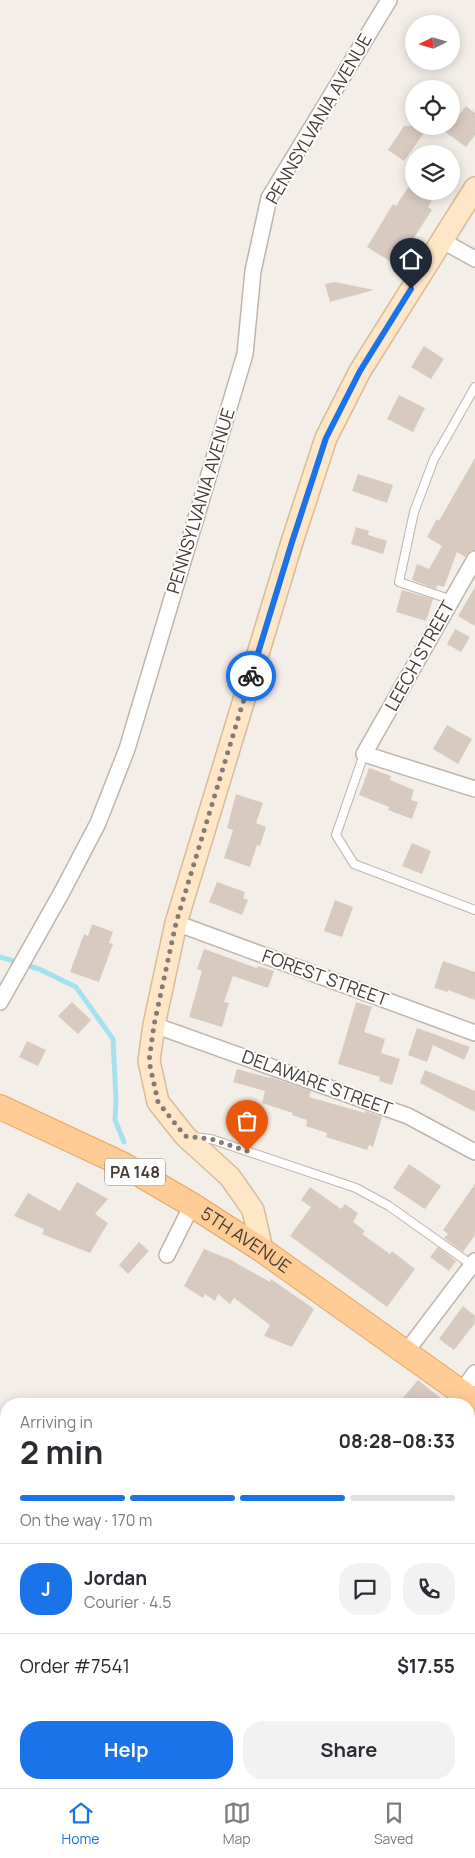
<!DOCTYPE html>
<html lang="en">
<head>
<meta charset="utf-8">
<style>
	:root { --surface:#fff; --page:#f2f2f3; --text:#2b2b33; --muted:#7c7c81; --line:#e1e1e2; --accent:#1a73e8 }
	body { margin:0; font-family:Manrope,sans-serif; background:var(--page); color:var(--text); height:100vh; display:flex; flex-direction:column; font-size:19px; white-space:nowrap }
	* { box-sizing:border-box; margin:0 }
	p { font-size:16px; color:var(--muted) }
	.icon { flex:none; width:28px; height:28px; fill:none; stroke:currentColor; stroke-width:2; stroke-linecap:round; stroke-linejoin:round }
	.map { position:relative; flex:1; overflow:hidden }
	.details { position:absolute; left:0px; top:1398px; width:475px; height:391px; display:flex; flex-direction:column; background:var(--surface); border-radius:20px 20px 0 0; box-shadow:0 2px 12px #0003 }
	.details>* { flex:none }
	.needle { width:32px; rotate:265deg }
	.tools { position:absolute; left:405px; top:15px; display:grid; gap:10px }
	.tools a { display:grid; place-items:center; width:55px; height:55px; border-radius:50%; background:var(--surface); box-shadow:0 2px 12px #0003; font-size:25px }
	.pin { position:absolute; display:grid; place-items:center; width:42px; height:42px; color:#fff; margin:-51px -21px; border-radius:50% 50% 50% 0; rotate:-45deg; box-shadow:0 0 5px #0007 }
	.pin .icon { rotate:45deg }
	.courier { position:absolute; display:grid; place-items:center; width:50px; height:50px; margin:-25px; border:4px solid #1a73e8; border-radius:50%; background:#fff; color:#222; box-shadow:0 1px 6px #0007 }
	.summary em { font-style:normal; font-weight:700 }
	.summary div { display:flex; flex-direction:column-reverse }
	.summary { display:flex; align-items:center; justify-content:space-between; height:85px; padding:0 20px }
	h1 { font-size:32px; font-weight:700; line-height:38px }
	.bar { display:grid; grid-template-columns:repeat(4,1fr); gap:8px 5px; align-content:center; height:60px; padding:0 20px }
	.bar i { height:6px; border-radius:4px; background:var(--line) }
	.bar .active { background:var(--accent) }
	.bar p { grid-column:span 4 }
	.line { display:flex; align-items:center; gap:12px; padding:0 20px; border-top:1px solid var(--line) }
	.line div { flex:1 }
	.round { display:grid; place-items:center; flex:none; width:52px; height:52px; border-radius:20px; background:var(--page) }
	.action { display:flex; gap:10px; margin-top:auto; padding:10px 20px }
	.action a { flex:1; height:58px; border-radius:20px; background:var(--accent); color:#fff; font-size:20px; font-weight:700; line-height:58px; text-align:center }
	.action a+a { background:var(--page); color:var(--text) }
	.menu { display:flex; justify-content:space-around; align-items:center; height:70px; border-top:1px solid var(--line); background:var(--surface); font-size:14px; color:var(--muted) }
	.menu a { display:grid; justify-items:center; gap:2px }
	.menu .active { color:var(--accent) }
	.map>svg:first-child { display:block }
</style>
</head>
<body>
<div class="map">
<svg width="475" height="1788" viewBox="0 0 475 1788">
	<rect width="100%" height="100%" fill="#f4eee8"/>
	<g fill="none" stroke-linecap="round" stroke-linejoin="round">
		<!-- stream -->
		<polyline stroke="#a3e1f1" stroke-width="5" points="0,957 39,969 76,987 113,1039 116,1100 115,1120 124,1142"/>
	</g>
	<!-- building -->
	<g fill="#d9cac0">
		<polygon points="466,106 475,113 475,135 466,147 437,126 451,126 451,110 459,115"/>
		<polygon points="404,126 429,126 404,161 388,150"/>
		<polygon points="409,186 414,189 414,191 417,191 432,201 428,207 432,210 396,265 367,247 393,204 396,206"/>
		<polygon points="335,282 374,290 330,302 325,284"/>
		<polygon points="424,346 444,359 431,379 411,367"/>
		<polygon points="399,395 425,408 413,432 387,419"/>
		<polygon points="475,458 475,550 470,551 465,557 457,552 444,587 437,585 436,589 412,580 417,564 429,569 442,546 427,537 437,519 439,521"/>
		<polygon points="358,474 393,485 387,503 352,491"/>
		<polygon points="356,527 369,531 368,535 387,541 383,554 351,544"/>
		<polygon points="475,587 475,626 458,616"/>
		<polygon points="402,590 433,599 426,621 396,612"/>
		<polygon points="455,629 470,637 461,652 447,644"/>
		<polygon points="447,725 472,739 458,764 433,749"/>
		<polygon points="369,768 391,776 390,780 414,790 411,800 418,802 412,819 388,810 389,807 359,795"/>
		<polygon points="236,794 263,803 256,823 266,827 260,846 257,845 250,867 224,858 233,830 227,828"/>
		<polygon points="412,843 431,851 422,874 402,866"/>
		<polygon points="217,882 245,892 243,898 248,900 242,915 209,902"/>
		<polygon points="335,900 353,907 342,937 324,931"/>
		<polygon points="92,924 113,932 109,943 113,944 99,982 70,972 84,934 88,936"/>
		<polygon points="204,949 257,968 258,966 274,971 268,988 233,976 224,1002 229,1003 222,1027 189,1017 202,971 197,969"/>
		<polygon points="443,961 475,972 475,1000 448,990 448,992 434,988"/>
		<polygon points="72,1002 91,1020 78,1034 58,1016"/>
		<polygon points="356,1002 372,1007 364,1032 385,1039 381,1053 400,1059 392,1085 379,1081 380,1077 338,1064"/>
		<polygon points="417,1028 470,1047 464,1060 433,1045 427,1062 408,1055"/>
		<polygon points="27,1041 46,1050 38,1066 19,1057"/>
		<polygon points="237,1069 270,1078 270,1077 311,1091 309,1097 365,1113 365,1111 382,1117 373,1147 369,1145 367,1150 326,1137 327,1133 306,1126 307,1120 292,1115 293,1113 262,1103 265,1091 233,1082"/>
		<polygon points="425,1070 475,1091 475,1112 420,1083"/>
		<polygon points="409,1164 441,1186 425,1209 393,1188"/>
		<polygon points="77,1182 108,1199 95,1214 108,1223 90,1253 42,1234 44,1229 14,1216 28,1193 60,1211"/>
		<polygon points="475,1184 475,1235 463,1252 444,1238 448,1234 443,1230"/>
		<polygon points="310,1187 341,1209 345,1204 358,1213 353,1222 365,1231 362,1234 390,1254 392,1251 415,1269 387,1307 290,1236 311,1207 301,1200"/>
		<polygon points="139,1242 149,1251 128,1274 119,1265"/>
		<polygon points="438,1247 456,1261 449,1271 430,1257"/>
		<polygon points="204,1249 229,1259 270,1282 271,1279 314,1309 292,1347 264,1336 270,1325 234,1298 230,1304 218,1294 215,1301 205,1294 203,1298 184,1286"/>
		<polygon points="463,1306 475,1316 475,1323 454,1350 439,1339"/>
		<polygon points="418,1380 448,1404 398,1404"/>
	</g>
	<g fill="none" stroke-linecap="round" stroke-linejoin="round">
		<defs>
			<g id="service">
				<polyline points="452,600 399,582 414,512 434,459 475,387"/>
				<polyline points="364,754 336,835 354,864 475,910"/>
				<polyline points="193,1137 211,1139 356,1188 389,1206 472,1265"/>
				<polyline points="112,1782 118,1788"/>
				<polyline points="125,1788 130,1782"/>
			</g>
			<g id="minor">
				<polyline points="441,240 475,259"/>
				<polyline points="475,559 364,754 475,789"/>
				<polyline points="176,923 475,1033"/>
				<polyline points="0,1002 63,890 98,823 127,749 245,354 253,271 269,198 389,0"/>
				<polyline points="154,1025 408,1116 475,1152"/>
				<polyline points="167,1255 192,1205"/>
				<polyline points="406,1352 475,1261"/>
				<polyline points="461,1392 475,1373"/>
				<polyline points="0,1600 6,1604"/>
				<polyline points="222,1782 228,1788"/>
				<polyline points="375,1782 381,1788"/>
			</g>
			<g id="secondary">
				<polyline points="262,1250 253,1210 230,1177 185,1136 158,1102 149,1061 154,1025 176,923 292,542 326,438 360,371 475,188"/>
				<polyline points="0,1733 6,1737"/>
				<polyline points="59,1782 65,1788"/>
			</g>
			<g id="primary">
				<path id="s1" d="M 0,1107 L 122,1164 L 192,1205 L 262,1250 L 475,1402"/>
			</g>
		</defs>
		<!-- service casing -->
		<use href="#service" stroke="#c0b4aa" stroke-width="10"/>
		<!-- minor casing -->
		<use href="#minor" stroke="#c0b4aa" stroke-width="18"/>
		<!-- secondary casing -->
		<use href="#secondary" stroke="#d8bb99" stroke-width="24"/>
		<!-- primary casing -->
		<use href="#primary" stroke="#e6a564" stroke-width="26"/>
		<!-- service -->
		<use href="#service" stroke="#fff" stroke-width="8"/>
		<!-- minor -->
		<use href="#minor" stroke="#fff" stroke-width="15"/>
		<!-- secondary -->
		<use href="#secondary" stroke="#ffe6c7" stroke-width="21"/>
		<!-- primary -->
		<use href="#primary" stroke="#ffcc96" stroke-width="24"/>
	</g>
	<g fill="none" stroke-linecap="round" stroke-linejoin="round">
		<!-- done -->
		<polyline stroke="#847b74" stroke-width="5" stroke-dasharray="0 9" points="247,1151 211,1139 185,1136 158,1102 149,1061 154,1025 176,923 251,676"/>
		<!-- route -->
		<polyline stroke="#1a73e8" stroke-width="6" points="251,676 292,542 326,438 360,371 411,289"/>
	</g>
	<g text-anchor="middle" stroke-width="4" stroke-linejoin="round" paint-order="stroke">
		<!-- shield labels -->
		<rect fill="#fff" stroke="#7f7772" stroke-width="1" x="105" y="1158.5" width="60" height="27" rx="4"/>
		<g font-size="16" font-weight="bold" fill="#483d36">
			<text x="135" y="1178">PA 148</text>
		</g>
		<!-- street labels -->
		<g font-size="18" fill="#483d36" stroke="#fff">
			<text transform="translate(319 119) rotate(-60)" y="6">PENNSYLVANIA AVENUE</text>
			<text transform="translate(201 501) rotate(-73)" y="6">PENNSYLVANIA AVENUE</text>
			<text transform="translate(420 656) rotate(-61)" y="6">LEECH STREET</text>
			<text transform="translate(325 978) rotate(20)" y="6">FOREST STREET</text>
			<text transform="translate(317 1083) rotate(20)" y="6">DELAWARE STREET</text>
			<text dy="6" stroke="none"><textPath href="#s1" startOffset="280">5TH AVENUE</textPath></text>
		</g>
	</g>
</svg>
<div class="tools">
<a><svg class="needle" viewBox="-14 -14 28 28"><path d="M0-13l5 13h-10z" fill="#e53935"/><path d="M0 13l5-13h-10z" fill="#7c7c81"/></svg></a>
<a><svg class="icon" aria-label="locate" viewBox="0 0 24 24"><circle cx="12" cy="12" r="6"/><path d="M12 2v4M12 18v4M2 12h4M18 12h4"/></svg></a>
<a><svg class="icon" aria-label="layers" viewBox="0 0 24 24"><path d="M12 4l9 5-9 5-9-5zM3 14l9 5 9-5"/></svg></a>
</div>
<div class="pin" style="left:247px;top:1151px;background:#ea580c"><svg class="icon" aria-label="bag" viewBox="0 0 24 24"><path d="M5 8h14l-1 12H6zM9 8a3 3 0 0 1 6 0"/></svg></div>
<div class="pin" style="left:411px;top:289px;background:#1f2937"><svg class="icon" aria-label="home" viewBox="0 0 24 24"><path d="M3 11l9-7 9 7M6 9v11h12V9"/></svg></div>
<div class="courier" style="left:251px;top:676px"><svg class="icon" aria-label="bike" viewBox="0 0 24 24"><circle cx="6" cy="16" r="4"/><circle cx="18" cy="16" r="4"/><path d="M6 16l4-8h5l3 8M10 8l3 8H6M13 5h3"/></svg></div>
<section class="details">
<div class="summary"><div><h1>2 min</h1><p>Arriving in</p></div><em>08:28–08:33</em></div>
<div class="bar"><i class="active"></i><i class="active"></i><i class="active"></i><i></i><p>On the way · 170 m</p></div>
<div class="line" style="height:90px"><b class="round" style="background:var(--accent);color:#fff">J</b><div><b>Jordan</b><p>Courier · 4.5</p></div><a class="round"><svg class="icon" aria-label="chat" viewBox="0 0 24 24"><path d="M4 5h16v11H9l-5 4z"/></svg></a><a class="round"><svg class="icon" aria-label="phone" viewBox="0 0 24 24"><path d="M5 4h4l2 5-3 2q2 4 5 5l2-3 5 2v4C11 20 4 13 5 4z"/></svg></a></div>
<div class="line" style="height:65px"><div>Order #7541</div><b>$17.55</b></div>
<div class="action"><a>Help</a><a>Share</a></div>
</section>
</div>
<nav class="menu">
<a class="active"><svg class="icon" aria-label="home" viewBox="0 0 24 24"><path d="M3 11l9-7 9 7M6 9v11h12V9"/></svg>Home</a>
<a><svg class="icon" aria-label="map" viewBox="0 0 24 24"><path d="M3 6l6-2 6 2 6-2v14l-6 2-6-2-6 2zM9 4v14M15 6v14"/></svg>Map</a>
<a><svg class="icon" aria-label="saved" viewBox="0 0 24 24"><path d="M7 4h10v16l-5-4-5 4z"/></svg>Saved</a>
</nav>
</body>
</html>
